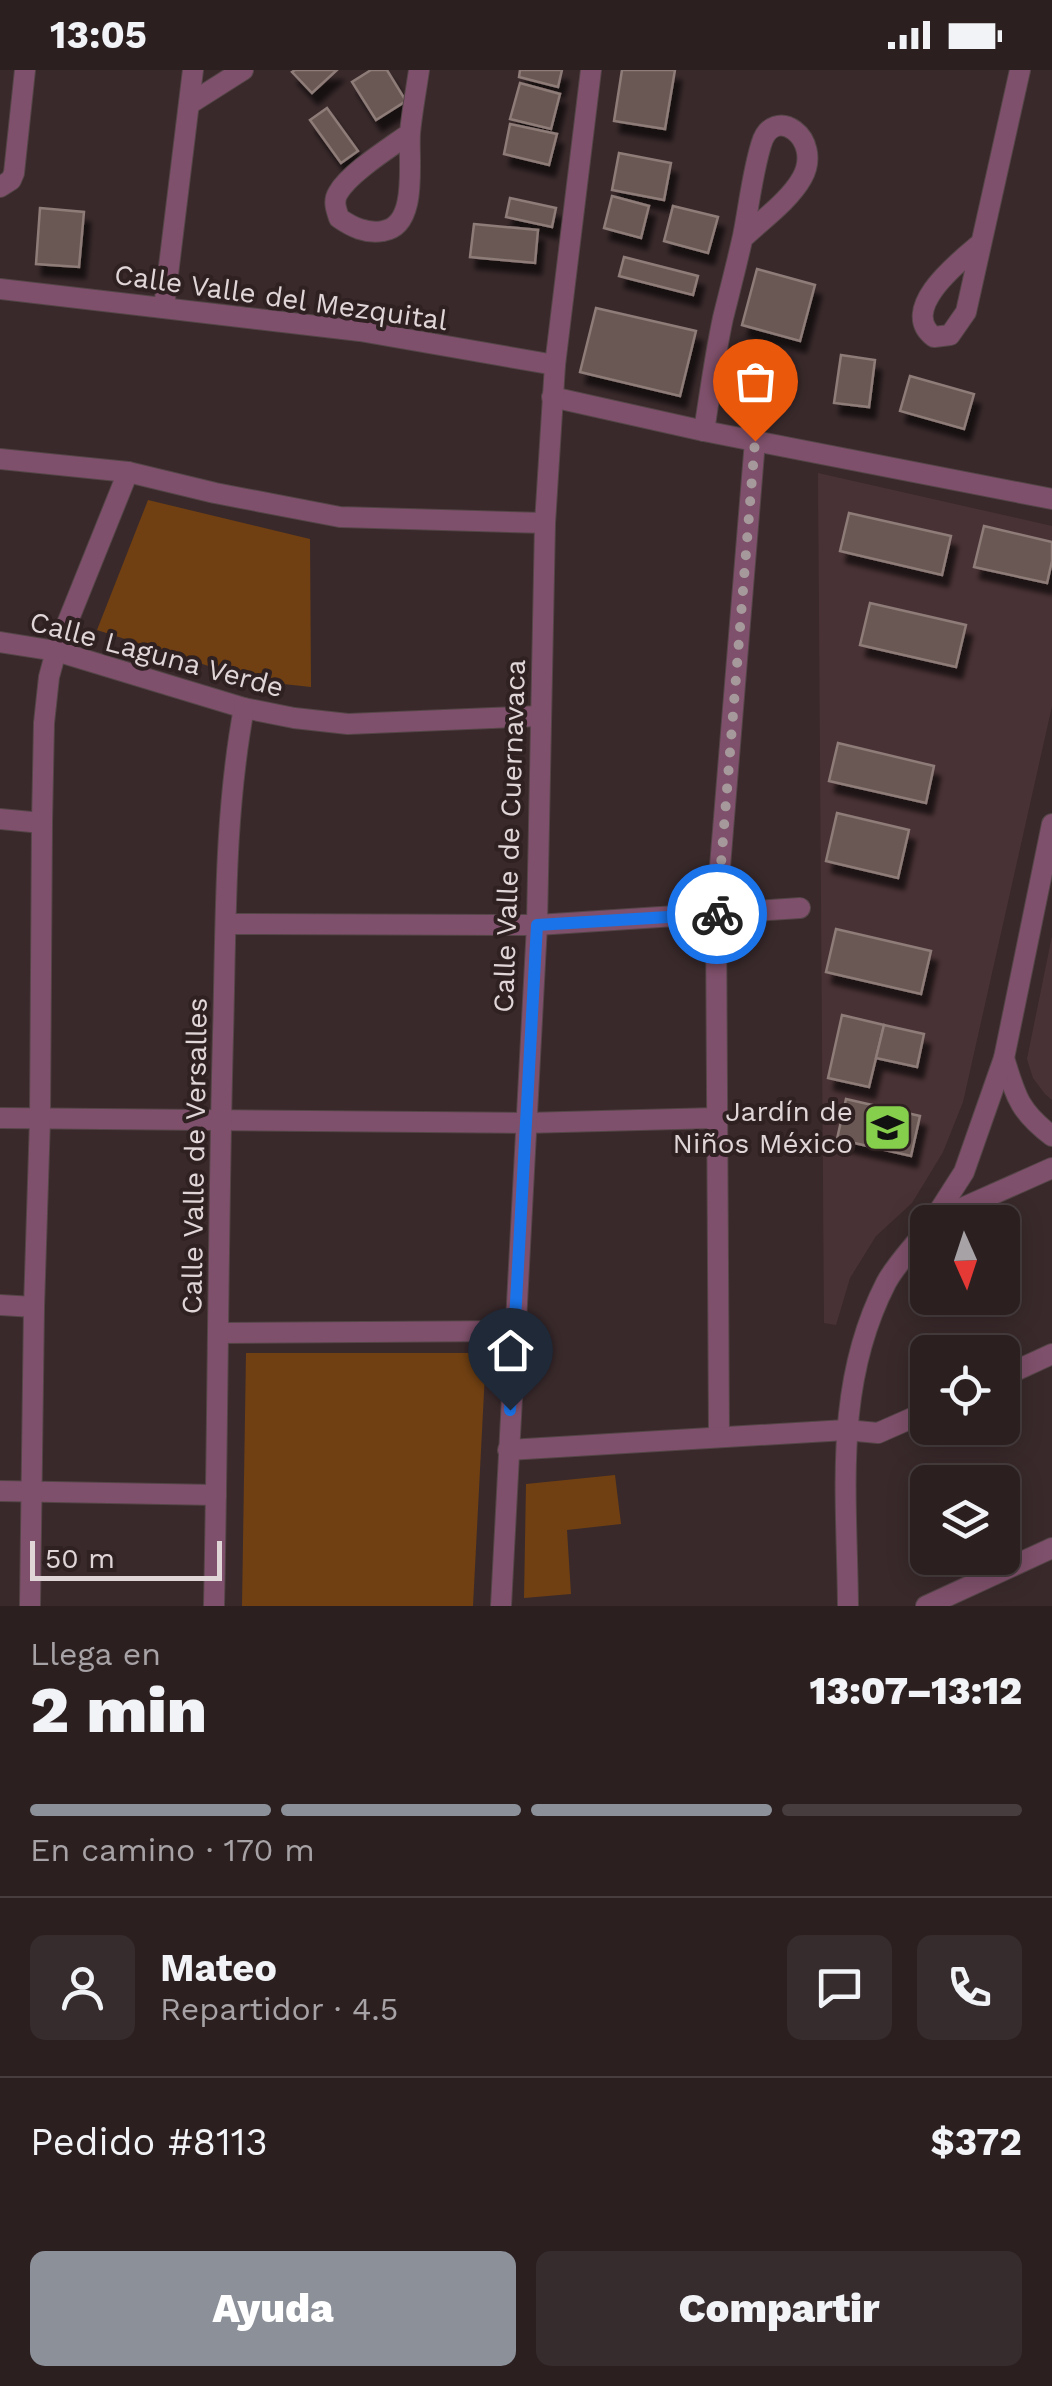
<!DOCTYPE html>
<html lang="es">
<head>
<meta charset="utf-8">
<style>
	:root { --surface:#2b1f20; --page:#372c2d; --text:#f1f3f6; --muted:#a6a2a5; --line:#473d3e; --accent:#8c9099 }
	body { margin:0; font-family:"Work Sans",sans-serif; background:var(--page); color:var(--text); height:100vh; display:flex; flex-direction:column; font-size:38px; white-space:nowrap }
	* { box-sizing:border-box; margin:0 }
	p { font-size:32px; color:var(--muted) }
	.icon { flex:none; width:55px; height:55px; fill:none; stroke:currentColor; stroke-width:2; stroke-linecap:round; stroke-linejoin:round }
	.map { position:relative; height:1536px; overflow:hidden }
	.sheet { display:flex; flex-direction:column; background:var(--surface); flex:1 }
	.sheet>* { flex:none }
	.needle { width:65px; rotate:177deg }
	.buttons { position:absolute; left:910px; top:1135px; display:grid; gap:20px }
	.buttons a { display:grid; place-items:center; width:110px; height:110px; border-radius:15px; background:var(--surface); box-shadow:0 5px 25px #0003,0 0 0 2px var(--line); font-size:50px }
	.scale { position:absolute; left:30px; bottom:25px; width:192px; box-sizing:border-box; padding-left:10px; border:5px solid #e0d5d7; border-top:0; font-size:28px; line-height:35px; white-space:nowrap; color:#e0d5d7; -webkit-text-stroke:8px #2f2022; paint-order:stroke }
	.pin { position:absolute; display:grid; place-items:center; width:85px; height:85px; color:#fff; margin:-102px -42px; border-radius:50% 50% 50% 0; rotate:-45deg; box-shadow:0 0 10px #0007 }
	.pin .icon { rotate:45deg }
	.courier { position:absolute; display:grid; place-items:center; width:100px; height:100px; margin:-50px; border:8px solid #1a73e8; border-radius:50%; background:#fff; color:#222; box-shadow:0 2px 12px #0007 }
	.head em { font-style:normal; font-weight:800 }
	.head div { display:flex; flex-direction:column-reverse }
	.head { display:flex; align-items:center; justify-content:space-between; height:170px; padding:0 30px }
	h1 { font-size:65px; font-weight:800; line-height:75px }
	.bar { display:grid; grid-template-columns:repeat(4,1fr); gap:15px 10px; align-content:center; height:120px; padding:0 30px }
	.bar i { height:12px; border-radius:8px; background:var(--line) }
	.bar .current { background:var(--accent) }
	.bar p { grid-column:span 4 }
	.line { display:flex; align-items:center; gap:25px; padding:0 30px; border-top:2px solid var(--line) }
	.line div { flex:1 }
	.round { display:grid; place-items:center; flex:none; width:105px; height:105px; border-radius:15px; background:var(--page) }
	.cta { display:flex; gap:20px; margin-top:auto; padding:20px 30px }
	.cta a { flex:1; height:115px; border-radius:15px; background:var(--accent); color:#fff; font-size:40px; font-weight:800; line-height:115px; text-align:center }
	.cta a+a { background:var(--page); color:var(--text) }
	.status { display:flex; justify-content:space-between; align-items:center; height:70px; padding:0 50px; background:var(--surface); direction:ltr }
	.status svg { height:28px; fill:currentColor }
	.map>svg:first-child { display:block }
</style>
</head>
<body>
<div class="status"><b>13:05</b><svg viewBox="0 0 49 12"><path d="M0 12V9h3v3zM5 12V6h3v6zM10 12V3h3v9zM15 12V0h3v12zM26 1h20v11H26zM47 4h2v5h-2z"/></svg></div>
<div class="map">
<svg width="1052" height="1536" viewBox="0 0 1052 1536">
	<defs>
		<filter id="shadow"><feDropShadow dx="6" dy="11" stdDeviation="2.5" flood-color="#0009"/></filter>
	</defs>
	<rect width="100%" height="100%" fill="#39292b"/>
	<!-- built -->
	<g fill="#493235">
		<polygon points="818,403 1052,456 1052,636 963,1032 943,1082 912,1133 876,1166 850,1208 836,1255 824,1253"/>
		<polygon points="1052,866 1052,1030 1045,1024 1033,1008 1027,989"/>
	</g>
	<!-- green -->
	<g fill="#704012">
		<polygon points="148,430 310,469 311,617 255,611 97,560"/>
		<polygon points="246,1283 486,1283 473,1536 242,1536"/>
		<polygon points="615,1405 621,1454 567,1460 571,1524 524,1528 526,1414"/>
	</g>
	<!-- building -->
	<g fill="#6a5954" stroke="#8e7c78" stroke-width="2.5" filter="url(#shadow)">
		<polygon points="295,0 337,0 312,23 292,2"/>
		<polygon points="371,0 387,0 406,31 376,50 352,12"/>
		<polygon points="520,0 562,0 558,17 519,7"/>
		<polygon points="622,0 675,0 665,59 614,51"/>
		<polygon points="520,13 560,24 551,59 510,49"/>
		<polygon points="327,38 358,81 341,93 310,50"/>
		<polygon points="510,54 557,64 549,95 504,84"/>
		<polygon points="619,83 671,93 664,130 612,120"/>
		<polygon points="612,126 649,136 641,168 604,158"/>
		<polygon points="510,128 556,138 552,157 506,147"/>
		<polygon points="673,136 718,147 708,183 664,171"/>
		<polygon points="40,138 84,142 79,197 36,194"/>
		<polygon points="474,154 538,160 535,193 470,187"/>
		<polygon points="624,187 698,206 693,225 619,206"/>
		<polygon points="757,199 815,215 800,271 742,255"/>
		<polygon points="596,238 696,261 680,326 580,302"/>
		<polygon points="739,279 782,288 776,317 733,308"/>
		<polygon points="841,285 875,290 869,337 834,333"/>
		<polygon points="910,306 974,324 964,359 900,341"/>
		<polygon points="849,443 951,466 942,505 840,481"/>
		<polygon points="984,456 1052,472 1052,491 1047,513 974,497"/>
		<polygon points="870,533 966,555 956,597 860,575"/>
		<polygon points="838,673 934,696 926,733 829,711"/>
		<polygon points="837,743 909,760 898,808 826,791"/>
		<polygon points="836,859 931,881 921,924 826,902"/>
		<polygon points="842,945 884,955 869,1017 828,1008"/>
		<polygon points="884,955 924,964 917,997 876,988"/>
		<polygon points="846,1029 920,1046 911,1086 837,1069"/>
	</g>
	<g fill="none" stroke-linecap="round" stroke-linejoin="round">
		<defs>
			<g id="minor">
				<polyline points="191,33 243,0"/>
				<path d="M 410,63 C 391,77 349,103 338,123 C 333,131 336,139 339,148 C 352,157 366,164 383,161 C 419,156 408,90 410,63 C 412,42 416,21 419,0"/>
				<polyline points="0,117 11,110 14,103 25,0"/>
				<path d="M 981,173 C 961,190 897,239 934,267 L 950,265 L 966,242 L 1020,0"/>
				<polyline points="0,219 360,261 555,295"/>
				<polyline points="164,237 193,0"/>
				<polyline points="552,327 704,361 1052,429"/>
				<path d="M 704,361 C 710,323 715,285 723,248 C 730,220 737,193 743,166 C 749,136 752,105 761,75 C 773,32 824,68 802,108 C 789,131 762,150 743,168"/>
				<polyline points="0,389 128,402 215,423 340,447 545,453"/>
				<polyline points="0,572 56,581 244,638 294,648 348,654 540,646"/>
				<polyline points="0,749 42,753"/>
				<polyline points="226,854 537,855 800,838"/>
				<path d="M 1004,988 C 1016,1027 1019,1041 1052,1066"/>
				<polyline points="0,1048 525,1053 716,1048"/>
				<polyline points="935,1150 1052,1098"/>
				<polyline points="932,1152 964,1102 1004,988 1052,754"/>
				<polyline points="0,1235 34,1237"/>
				<polyline points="218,1263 514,1261"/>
				<polyline points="1002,1307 1052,1284"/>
				<polyline points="719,1367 716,845 755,371"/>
				<polyline points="508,1380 846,1360 878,1363 928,1341"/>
				<polyline points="0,1421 216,1425"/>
				<polyline points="30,1536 34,1237 40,1049 42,753 44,653 49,607 56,581 128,402"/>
				<path d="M 214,1536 C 218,1346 218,1155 223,965 C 226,856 224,745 244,638"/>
				<polyline points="501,1536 537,855 545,453 555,295 591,0"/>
				<path d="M 848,1536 C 847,1425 833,1316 886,1213 C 896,1194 914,1176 928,1158"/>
				<polyline points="926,1536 1052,1478"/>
			</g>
		</defs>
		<!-- minor casing -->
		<use href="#minor" stroke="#544547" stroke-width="22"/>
		<!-- minor -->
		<use href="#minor" stroke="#7f506b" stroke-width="20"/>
	</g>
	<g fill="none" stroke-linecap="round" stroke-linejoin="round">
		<!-- done -->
		<polyline stroke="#a6999b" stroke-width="10" stroke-dasharray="0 18" points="717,844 755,371"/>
		<!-- route -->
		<polyline stroke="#1a73e8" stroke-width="12" points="510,1340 537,855 717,844"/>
	</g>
	<!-- icons -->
	<defs>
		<symbol id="school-square" viewBox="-11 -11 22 22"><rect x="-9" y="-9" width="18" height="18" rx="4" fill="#85cf4c" stroke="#2f2022"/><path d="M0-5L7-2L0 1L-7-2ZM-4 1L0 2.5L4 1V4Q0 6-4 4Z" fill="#111"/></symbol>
	</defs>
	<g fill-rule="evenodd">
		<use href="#school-square" x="860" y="1030" width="55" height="55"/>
	</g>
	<g text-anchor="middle" stroke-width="8" stroke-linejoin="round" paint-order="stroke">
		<!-- street labels -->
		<g font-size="28" fill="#e0d5d7" stroke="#2f2022">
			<text transform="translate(281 227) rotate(8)" y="10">Calle Valle del Mezquital</text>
			<text transform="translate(157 584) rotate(15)" y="10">Calle Laguna Verde</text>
			<text transform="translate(509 766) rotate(-88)" y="10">Calle Valle de Cuernavaca</text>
			<text transform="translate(194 1086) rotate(-89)" y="10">Calle Valle de Versalles</text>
		</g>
		<!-- poi labels -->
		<g font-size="28" fill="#e0d5d7" stroke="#2f2022" text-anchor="end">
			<text x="853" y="1051">Jardín de<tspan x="853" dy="32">Niños México</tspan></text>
		</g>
	</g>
</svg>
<div class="buttons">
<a><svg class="needle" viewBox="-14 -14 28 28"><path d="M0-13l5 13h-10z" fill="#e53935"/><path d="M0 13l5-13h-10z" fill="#a6a2a5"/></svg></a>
<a><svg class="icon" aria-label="locate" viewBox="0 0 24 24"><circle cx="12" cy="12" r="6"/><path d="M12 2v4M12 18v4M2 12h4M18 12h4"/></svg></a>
<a><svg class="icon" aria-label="layers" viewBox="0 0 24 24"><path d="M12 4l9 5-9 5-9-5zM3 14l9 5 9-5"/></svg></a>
</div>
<div class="scale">50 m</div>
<div class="pin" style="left:755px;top:371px;background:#ea580c"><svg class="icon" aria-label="bag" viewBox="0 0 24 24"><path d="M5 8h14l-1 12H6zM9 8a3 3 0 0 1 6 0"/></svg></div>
<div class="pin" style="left:510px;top:1340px;background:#1f2937"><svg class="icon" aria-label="home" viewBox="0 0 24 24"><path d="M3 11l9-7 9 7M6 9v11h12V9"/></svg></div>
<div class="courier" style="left:717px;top:844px"><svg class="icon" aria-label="bike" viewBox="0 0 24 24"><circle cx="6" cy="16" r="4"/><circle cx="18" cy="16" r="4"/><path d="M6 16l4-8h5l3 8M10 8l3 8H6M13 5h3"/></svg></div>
</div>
<section class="sheet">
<div class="head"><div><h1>2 min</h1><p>Llega en</p></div><em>13:07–13:12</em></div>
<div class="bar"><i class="current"></i><i class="current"></i><i class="current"></i><i></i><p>En camino · 170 m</p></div>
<div class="line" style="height:180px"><a class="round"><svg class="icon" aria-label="person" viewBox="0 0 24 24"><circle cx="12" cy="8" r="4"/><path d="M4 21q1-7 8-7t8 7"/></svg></a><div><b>Mateo</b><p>Repartidor · 4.5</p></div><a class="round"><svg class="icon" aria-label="chat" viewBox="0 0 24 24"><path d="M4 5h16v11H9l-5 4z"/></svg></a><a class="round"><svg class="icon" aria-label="phone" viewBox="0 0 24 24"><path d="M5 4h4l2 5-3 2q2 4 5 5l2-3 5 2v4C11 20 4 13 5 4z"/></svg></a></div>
<div class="line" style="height:130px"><div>Pedido #8113</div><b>$372</b></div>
<div class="cta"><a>Ayuda</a><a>Compartir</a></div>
</section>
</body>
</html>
